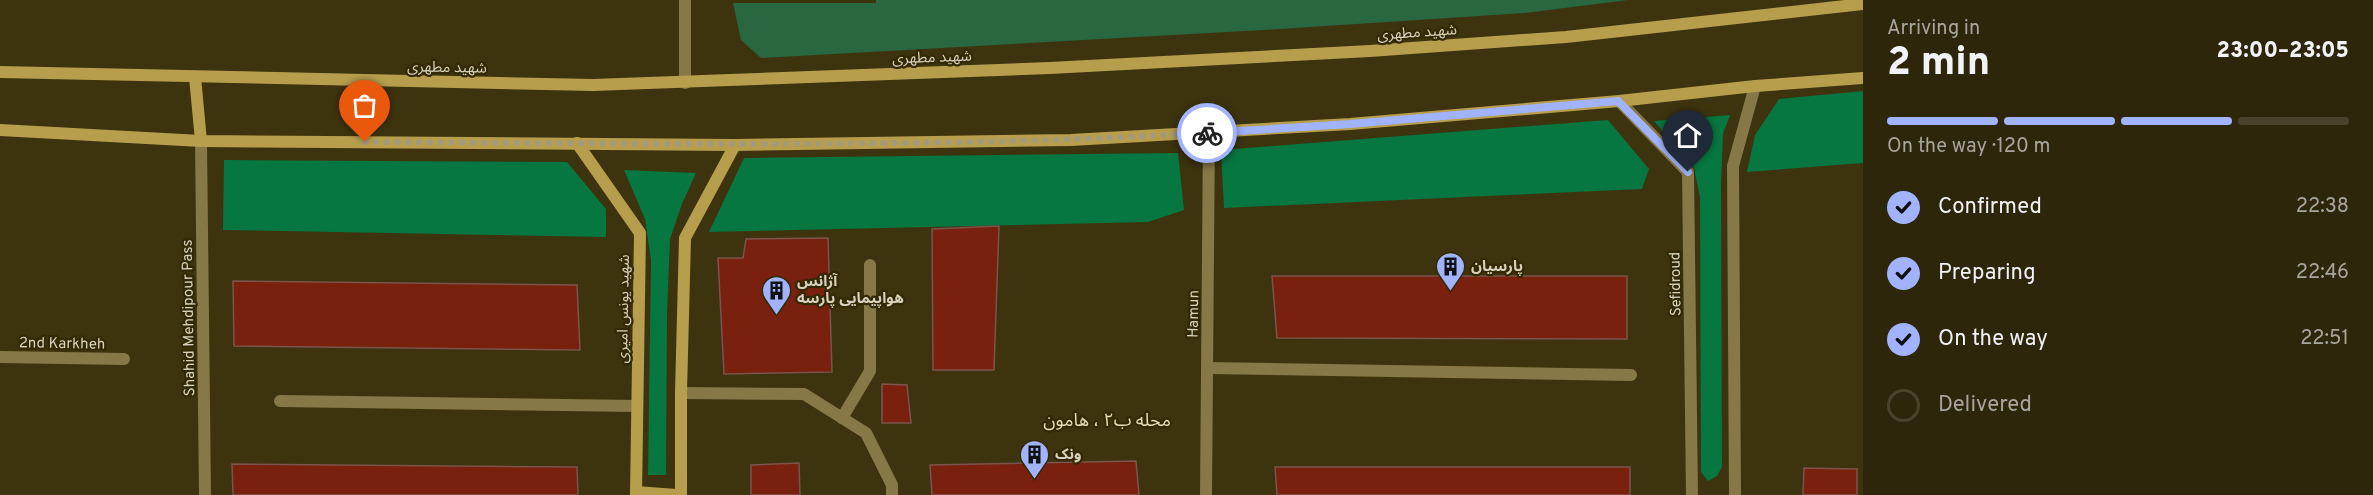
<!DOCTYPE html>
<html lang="en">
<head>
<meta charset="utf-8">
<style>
	:root { --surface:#2e260b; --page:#362e14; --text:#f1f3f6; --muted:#a7a59d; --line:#49432c; --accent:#a1b3fd }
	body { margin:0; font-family:Overpass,"Noto Sans Arabic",sans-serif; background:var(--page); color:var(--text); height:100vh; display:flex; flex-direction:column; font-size:22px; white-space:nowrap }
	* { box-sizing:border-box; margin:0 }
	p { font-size:20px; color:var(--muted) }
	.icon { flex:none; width:33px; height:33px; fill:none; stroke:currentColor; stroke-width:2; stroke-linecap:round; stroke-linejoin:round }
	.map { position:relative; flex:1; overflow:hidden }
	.sheet { display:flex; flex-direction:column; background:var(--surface); width:510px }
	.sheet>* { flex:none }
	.pin { position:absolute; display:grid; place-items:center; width:51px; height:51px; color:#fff; margin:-62px -26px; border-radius:50% 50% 50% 0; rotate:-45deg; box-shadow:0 0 6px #0007 }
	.pin .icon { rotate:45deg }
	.courier { position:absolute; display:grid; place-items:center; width:60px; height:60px; margin:-30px; border:4px solid #a1b3fd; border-radius:50%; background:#fff; color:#222; box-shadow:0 2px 8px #0007 }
	.summary em { font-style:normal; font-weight:800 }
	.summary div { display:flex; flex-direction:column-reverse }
	.summary { display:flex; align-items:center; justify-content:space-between; height:102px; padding:0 24px }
	h1 { font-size:39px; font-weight:800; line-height:45px }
	.bar { display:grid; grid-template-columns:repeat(4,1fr); gap:9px 6px; align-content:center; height:72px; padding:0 24px }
	.bar i { height:8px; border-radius:4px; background:var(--line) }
	.bar .active { background:var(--accent) }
	.bar p { grid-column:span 4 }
	ol { padding:0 24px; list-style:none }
	li { display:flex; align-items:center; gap:18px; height:66px }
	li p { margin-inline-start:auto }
	li .icon { padding:6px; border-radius:50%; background:var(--accent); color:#111; stroke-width:4 }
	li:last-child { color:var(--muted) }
	li i { width:33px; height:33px; border:3px solid var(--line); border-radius:50% }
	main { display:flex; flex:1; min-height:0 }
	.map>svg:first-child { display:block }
</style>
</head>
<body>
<main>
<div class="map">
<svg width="1863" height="495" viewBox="0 0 1863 495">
	<rect width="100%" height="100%" fill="#3d330f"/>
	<!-- green -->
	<polygon fill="#286740" points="876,0 1628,0 1525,13 1280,29 761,58 741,40 733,3 876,3"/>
	<!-- forest -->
	<g fill="#067740">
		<polygon points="1863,91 1863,163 1747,172 1755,135 1779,99"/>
		<polygon points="1730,115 1723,134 1721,183 1722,467 1717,476 1708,481 1701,472 1700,197 1694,168 1654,121"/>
		<polygon points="1608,120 1649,169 1642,189 1224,208 1221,150"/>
		<polygon points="1178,153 1184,210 1148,222 709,232 744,158"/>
		<polygon points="224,160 567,162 606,209 606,237 223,230"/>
		<polygon points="624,170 696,173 682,204 670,239 667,313 666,475 648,475 651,260 645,219"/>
	</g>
	<!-- building -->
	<g fill="#79210e" stroke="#7b544b" stroke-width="1.5">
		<polygon points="999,226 994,370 933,370 932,229"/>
		<polygon points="828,238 832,372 724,374 718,258 743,258 746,239"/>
		<polygon points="1272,276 1627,276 1627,339 1277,338"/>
		<polygon points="233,281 577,285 580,350 234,346"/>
		<polygon points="882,384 907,385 911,423 882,423"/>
		<polygon points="1136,461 1139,495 932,495 930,465"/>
		<polygon points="799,463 800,495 751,495 751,465"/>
		<polygon points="232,464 577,467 578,495 233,495"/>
		<polygon points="1275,467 1630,467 1630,495 1277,495"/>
		<polygon points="1804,468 1857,469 1857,495 1803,495"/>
	</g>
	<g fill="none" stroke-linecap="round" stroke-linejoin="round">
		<!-- service -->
		<g stroke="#877847" stroke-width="12">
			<polyline points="1207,368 1631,375"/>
			<polyline points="681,393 804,394 866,433 892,485 892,495"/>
			<polyline points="280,401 637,406"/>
			<polyline points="842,418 870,371 870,265"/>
		</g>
		<!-- minor -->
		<g stroke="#877847" stroke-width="12">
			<polyline points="0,357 124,359"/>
			<polyline points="1206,495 1209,132"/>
		</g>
		<!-- tertiary -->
		<g stroke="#877847" stroke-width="12">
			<polyline points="685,83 685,0"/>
			<polyline points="1619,101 1688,172 1692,495"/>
			<polyline points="201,141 205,495"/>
			<polyline points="1735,495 1733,166 1755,86"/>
		</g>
		<!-- secondary -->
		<g stroke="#b69e4c" stroke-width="12">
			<polyline points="0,72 593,85 1050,68 1370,51 1566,37 1863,4"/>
			<polyline points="195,77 201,141"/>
			<polyline points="0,130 201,141 735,145 1071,140 1350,124 1619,101 1755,86 1863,78"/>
			<polyline points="577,143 640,233 636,495"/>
			<polyline points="636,492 676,495"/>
			<polyline points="681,495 681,393 685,238 735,145"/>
		</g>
	</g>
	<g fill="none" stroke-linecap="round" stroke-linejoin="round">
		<!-- done -->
		<path stroke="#a19a81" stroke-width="6" stroke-dasharray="0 10.8" d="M 365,142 C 646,143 927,149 1207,133"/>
		<!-- route -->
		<polyline stroke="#a1b3fd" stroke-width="8" points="1207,133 1350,124 1618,101 1688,172"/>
	</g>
	<!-- icons -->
	<defs>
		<symbol id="building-pin" viewBox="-11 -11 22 30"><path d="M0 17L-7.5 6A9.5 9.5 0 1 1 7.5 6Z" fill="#a1b3fd" stroke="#332904"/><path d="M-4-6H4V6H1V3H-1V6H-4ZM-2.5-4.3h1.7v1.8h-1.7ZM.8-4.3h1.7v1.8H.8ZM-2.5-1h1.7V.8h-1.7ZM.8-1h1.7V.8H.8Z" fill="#111"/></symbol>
	</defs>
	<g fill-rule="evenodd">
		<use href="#building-pin" x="1434" y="250" width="33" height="45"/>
		<use href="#building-pin" x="760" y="274" width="33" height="45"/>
		<use href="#building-pin" x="1018" y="438" width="33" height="45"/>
	</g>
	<g text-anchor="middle" stroke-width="4.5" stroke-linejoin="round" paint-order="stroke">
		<!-- street labels -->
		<g font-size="15" fill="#d7d1be" stroke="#332904">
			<text transform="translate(1417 32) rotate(-4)" y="5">شهید مطهری</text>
			<text transform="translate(932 57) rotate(-2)" y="5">شهید مطهری</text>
			<text transform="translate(447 67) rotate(1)" y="5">شهید مطهری</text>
			<text transform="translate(1675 284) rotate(-91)" y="5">Sefidroud</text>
			<text transform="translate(623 309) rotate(-89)" y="5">شهید یونس امیری</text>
			<text transform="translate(1193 314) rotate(-89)" y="5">Hamun</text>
			<text transform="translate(188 318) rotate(-91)" y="5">Shahid Mehdipour Pass</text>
			<text transform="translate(62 343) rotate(1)" y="5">2nd Karkheh</text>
		</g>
		<!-- poi labels -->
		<g font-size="15" font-weight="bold" fill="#d7d1be" stroke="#332904" text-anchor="start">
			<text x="1471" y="271">پارسیان</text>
			<text x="797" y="286">آژانس<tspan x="797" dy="17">هواپیمایی پارسه</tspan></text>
			<text x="1055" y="459">ونک</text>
		</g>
		<!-- quarter labels -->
		<g font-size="18" fill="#e8dcb4" stroke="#332904">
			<text x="1107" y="426">محله ب۲ ، هامون</text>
		</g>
	</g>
</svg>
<div class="pin" style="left:365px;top:142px;background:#ea580c"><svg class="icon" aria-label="bag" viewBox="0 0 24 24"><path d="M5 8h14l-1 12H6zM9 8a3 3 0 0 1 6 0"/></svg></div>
<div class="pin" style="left:1688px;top:172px;background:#1f2937"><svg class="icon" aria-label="home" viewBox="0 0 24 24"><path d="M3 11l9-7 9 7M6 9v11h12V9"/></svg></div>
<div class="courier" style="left:1207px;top:133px"><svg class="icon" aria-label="bike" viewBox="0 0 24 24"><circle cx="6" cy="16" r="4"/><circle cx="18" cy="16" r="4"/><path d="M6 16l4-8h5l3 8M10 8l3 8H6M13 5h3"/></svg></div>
</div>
<section class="sheet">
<div class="summary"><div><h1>2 min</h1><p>Arriving in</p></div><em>23:00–23:05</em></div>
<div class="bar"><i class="active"></i><i class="active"></i><i class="active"></i><i></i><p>On the way · 120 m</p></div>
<ol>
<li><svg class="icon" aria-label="check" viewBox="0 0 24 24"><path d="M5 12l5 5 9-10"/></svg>Confirmed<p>22:38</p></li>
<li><svg class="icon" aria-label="check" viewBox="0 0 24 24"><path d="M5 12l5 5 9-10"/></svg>Preparing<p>22:46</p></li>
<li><svg class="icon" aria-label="check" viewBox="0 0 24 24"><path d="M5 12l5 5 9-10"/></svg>On the way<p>22:51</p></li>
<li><i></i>Delivered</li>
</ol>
</section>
</main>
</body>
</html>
